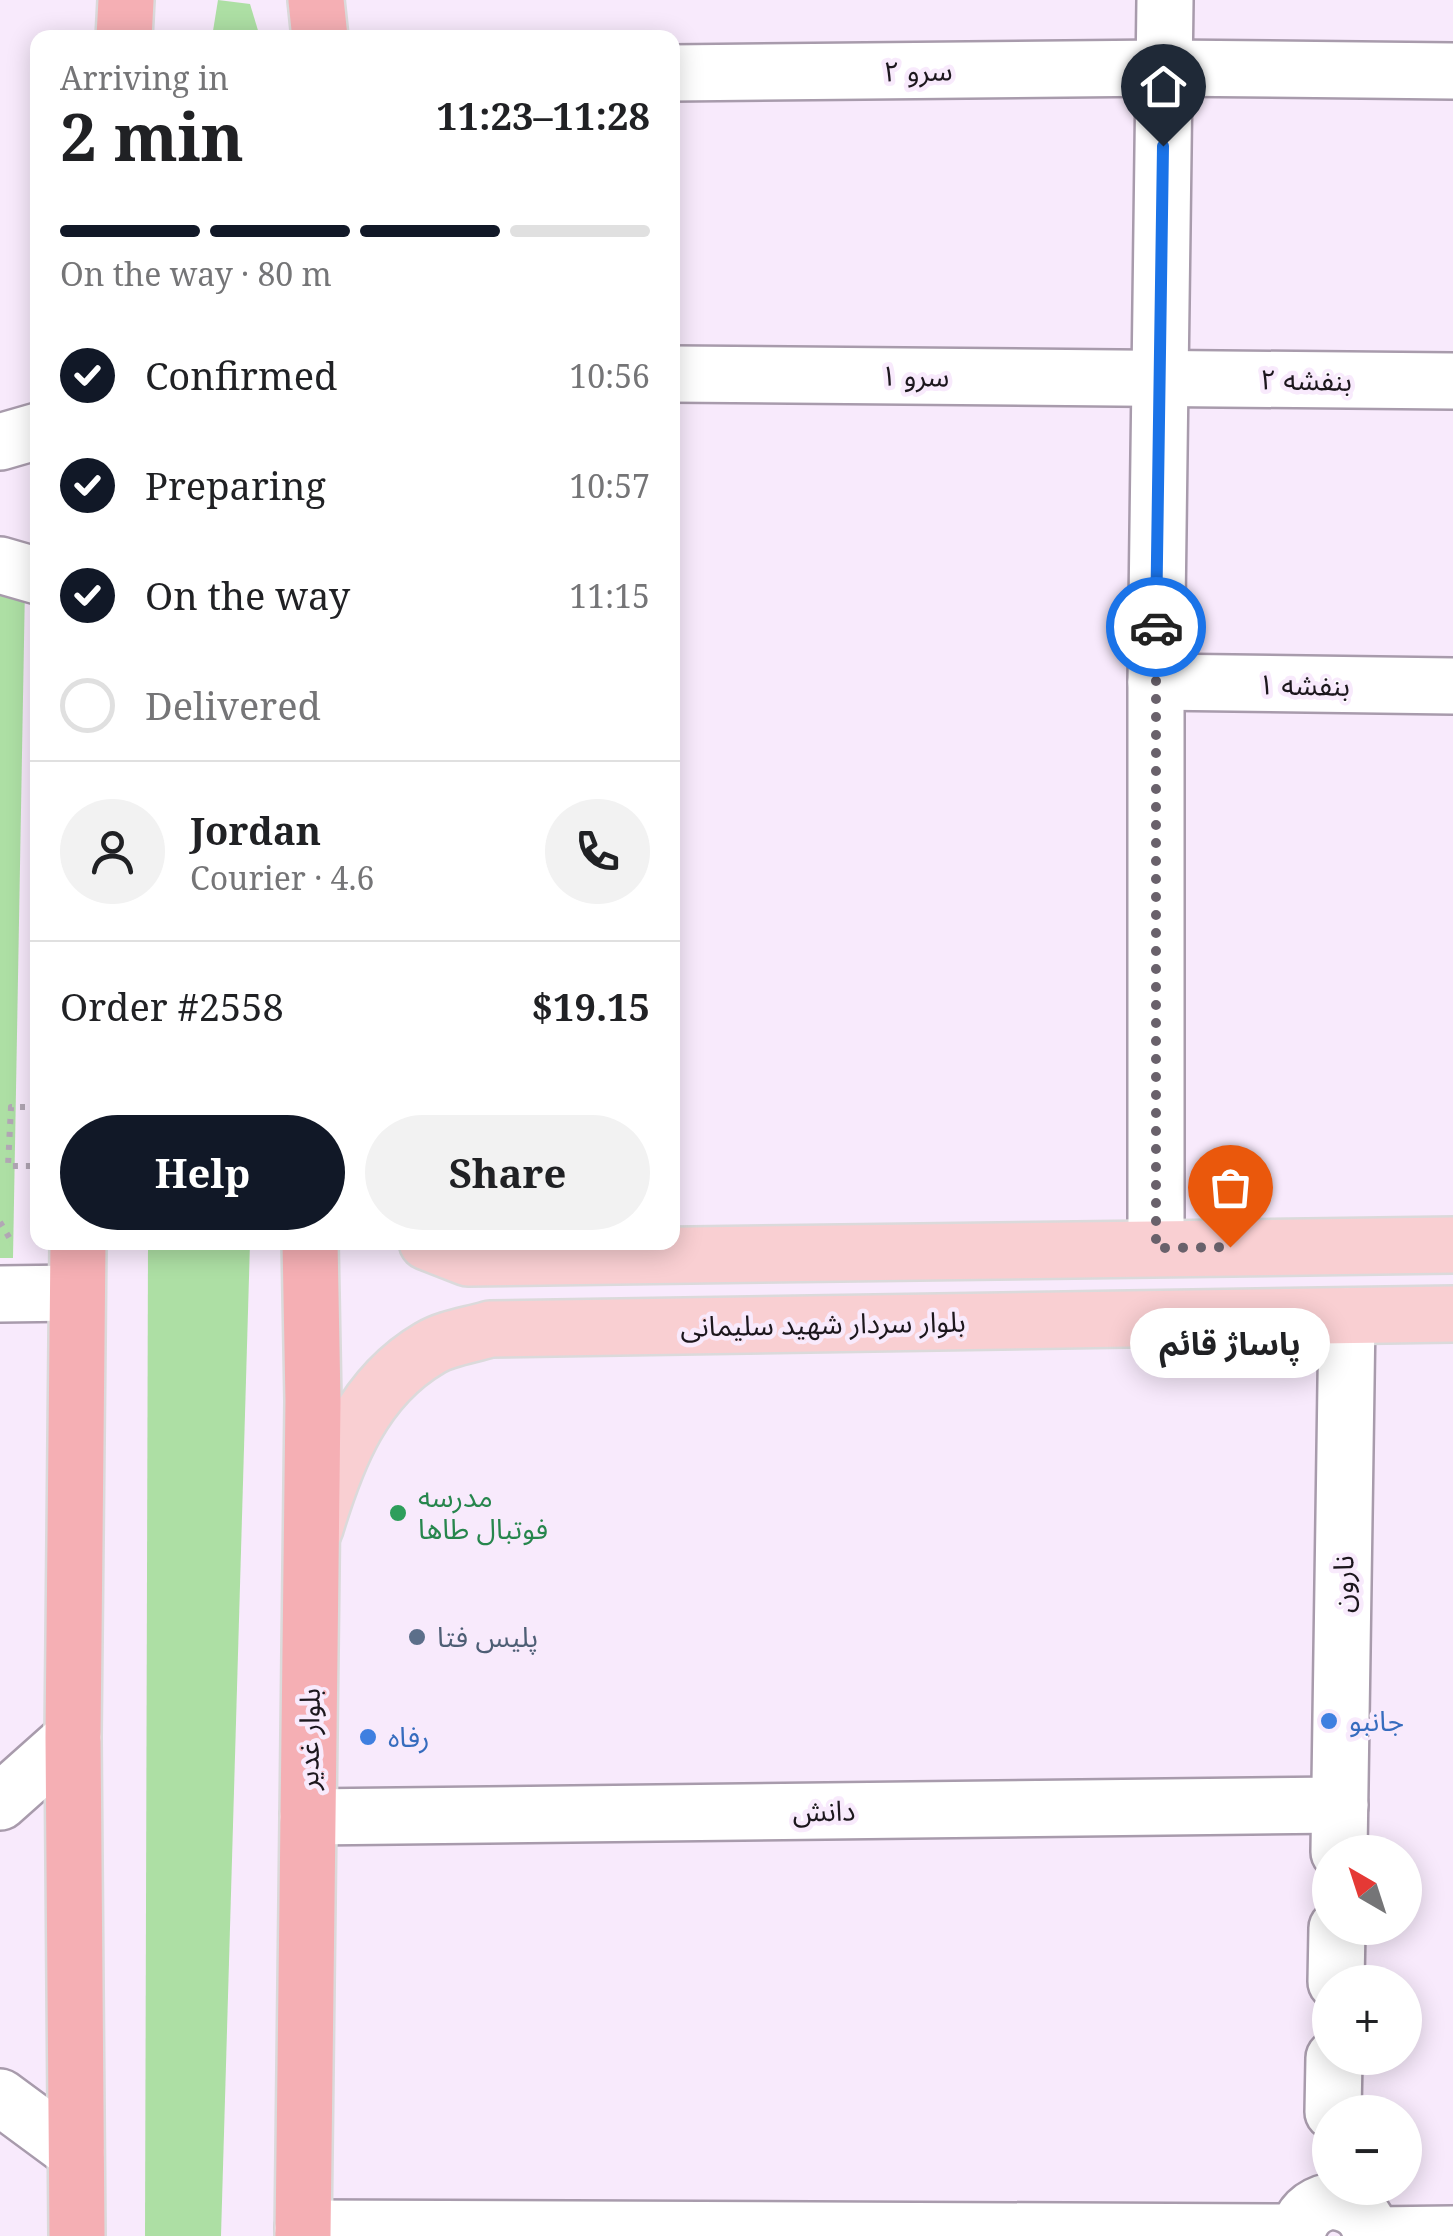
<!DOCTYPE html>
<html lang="en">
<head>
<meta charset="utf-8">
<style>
	:root { --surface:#fff; --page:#f2f2f2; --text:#202124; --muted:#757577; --line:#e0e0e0; --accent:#111827 }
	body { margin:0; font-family:"Noto Serif","Noto Sans Arabic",serif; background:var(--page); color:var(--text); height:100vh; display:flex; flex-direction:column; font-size:38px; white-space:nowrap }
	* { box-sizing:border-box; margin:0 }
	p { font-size:32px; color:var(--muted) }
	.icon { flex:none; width:55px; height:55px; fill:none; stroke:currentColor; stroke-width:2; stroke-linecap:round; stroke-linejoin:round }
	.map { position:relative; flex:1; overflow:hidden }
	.details { position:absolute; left:30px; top:30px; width:650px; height:1220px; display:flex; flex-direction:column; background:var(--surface); border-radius:20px; box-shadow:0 5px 25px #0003 }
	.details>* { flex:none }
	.needle { width:65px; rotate:321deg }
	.fabs { position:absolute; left:1312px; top:1835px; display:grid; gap:20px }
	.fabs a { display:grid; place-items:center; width:110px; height:110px; border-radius:50%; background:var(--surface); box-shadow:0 5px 25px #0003; font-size:50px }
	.pin { position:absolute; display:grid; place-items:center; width:85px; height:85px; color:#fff; margin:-102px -42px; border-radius:50% 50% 50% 0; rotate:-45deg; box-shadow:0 0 10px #0007 }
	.pin .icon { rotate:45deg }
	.courier { position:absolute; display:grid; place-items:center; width:100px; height:100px; margin:-50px; border:8px solid #1a73e8; border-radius:50%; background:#fff; color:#222; box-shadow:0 2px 12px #0007 }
	.bubble { position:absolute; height:70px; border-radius:35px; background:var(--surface); box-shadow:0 5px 25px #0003; font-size:32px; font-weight:700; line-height:70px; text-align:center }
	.overview em { font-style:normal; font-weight:700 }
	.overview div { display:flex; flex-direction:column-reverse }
	.overview { display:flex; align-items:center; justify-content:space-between; height:170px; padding:0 30px }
	h1 { font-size:65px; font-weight:700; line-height:75px }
	.bar { display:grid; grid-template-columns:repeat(4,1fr); gap:15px 10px; align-content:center; height:120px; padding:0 30px }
	.bar i { height:12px; border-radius:8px; background:var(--line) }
	.bar .active { background:var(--accent) }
	.bar p { grid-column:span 4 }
	.line { display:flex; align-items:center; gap:25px; padding:0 30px; border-top:2px solid var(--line) }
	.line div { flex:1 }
	.round { display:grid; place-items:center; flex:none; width:105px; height:105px; border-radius:52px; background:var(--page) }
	ol { padding:0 30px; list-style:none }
	li { display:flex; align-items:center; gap:30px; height:110px }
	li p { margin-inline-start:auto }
	li .icon { padding:10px; border-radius:50%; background:var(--accent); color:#fff; stroke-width:4 }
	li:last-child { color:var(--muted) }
	li i { width:55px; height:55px; border:5px solid var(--line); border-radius:50% }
	.button { display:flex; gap:20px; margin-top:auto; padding:20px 30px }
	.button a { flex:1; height:115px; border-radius:60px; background:var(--accent); color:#fff; font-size:40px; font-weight:700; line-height:115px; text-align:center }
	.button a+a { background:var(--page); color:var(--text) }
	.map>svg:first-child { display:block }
</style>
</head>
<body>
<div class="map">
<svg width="1453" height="2236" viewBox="0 0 1453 2236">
	<rect width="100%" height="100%" fill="#f8eafc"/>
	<!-- green -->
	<g fill="#addfa4">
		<polygon points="218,0 250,4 260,37 212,37"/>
		<polygon points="0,586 25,586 13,1258 0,1258"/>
		<polygon points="148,1243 250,1243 221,2236 145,2236"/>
	</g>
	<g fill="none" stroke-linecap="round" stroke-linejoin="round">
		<defs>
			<g id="minor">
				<polyline points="672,73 1164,68 1453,71"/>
				<polyline points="672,374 1453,381"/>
				<polyline points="0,442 38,431"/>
				<polyline points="0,565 38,576"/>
				<polyline points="1156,682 1453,686"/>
				<polyline points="1156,1248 1156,682 1165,0"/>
				<polyline points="0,1294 76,1293"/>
				<polyline points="0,1802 73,1737"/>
				<polyline points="308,1817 1340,1805"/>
				<polyline points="1339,1852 1347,1316"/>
				<polyline points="1336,1982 1337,1928"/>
				<polyline points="0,2097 76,2153"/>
				<polyline points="1333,2112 1334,2058"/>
				<polyline points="303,2228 1297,2232"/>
				<polyline points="1372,2235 1453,2234"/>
				<path d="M 1297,2236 C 1300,2216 1312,2205 1331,2201 C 1355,2204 1366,2213 1372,2236"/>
			</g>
			<g id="major">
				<polyline points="427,1242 468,1258 1453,1245"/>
				<path d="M 315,1528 C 336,1458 363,1387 430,1348 C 446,1338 471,1335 490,1329 L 1453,1314"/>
			</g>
			<g id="highway">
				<polyline points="316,0 320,38"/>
				<polyline points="124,38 126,0"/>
				<polyline points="77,2236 73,1737 78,1242"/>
				<polyline points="303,2236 313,1401 310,1242"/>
			</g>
		</defs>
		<!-- minor casing -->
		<use href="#minor" stroke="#a89bac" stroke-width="60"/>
		<!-- major casing -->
		<use href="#major" stroke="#dbdadb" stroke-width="60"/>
		<!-- highway casing -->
		<use href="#highway" stroke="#dbdadb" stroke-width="60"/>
		<!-- path -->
		<g stroke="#b2a7b5" stroke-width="6" stroke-dasharray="5 8" stroke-linecap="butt">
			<polyline points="38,1107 11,1107 8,1166 38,1166"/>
			<polyline points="0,1222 13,1244"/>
		</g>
		<!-- minor -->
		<use href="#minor" stroke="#fff" stroke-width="55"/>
		<!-- major -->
		<use href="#major" stroke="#f9cfd2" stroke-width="55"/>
		<!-- highway -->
		<use href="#highway" stroke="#f5afb4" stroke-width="55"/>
	</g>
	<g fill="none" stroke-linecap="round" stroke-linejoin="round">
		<!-- done -->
		<polyline stroke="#69616b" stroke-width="10" stroke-dasharray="0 18" points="1156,627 1156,1248 1230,1247"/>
		<!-- route -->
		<polyline stroke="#1a73e8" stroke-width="12" points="1156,627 1163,146"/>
	</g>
	<!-- markers -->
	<circle fill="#2e9e5b" stroke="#f8eafc" stroke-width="4" cx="398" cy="1513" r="10"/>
	<circle fill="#5c6f8a" stroke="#f8eafc" stroke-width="4" cx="417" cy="1637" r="10"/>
	<g fill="#3f7fe0" stroke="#f8eafc" stroke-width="4">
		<circle cx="1329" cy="1721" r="10"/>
		<circle cx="368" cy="1737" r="10"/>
	</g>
	<g text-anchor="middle" stroke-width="9" stroke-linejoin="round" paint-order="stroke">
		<!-- street labels -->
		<g font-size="28" fill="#1c171d" stroke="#f8eafc">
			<text transform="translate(918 71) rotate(-1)" y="10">سرو ۲</text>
			<text transform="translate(915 376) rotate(1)" y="10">سرو ۱</text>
			<text transform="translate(1306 380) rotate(1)" y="10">بنفشه ۲</text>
			<text transform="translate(1304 685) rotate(1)" y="10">بنفشه ۱</text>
			<text transform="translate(823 1324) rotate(-1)" y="10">بلوار سردار شهید سلیمانی</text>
			<text transform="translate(1343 1584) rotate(-89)" y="10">نارون</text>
			<text transform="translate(309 1739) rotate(-89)" y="10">بلوار غدیر</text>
			<text transform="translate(824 1811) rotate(-1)" y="10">دانش</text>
		</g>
		<!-- leisure labels -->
		<g font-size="28" fill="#27864d" stroke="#f8eafc" text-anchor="start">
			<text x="418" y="1507">مدرسه<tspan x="418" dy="32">فوتبال طاها</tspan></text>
		</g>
		<!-- service labels -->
		<g font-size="28" fill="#4e5e75" stroke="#f8eafc" text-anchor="start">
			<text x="437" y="1647">پلیس فتا</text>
		</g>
		<!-- shop labels -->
		<g font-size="28" fill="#366cbe" stroke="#f8eafc" text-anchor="start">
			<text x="1349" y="1731">جانبو</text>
			<text x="388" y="1747">رفاه</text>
		</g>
	</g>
</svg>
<div class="fabs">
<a><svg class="needle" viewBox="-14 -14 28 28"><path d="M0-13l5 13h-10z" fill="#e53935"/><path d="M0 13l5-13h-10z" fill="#757577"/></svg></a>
<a>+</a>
<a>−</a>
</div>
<div class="pin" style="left:1230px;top:1247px;background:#ea580c"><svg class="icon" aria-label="bag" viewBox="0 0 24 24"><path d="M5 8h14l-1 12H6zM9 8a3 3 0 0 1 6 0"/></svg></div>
<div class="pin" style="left:1163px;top:146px;background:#1f2937"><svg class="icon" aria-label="home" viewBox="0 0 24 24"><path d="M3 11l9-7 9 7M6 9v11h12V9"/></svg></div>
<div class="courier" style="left:1156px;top:627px"><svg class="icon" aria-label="car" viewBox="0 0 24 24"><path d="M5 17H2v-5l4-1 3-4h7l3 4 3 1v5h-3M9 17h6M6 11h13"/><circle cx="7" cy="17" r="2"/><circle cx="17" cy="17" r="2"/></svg></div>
<div class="bubble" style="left:1130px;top:1308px;width:200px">پاساژ قائم</div>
<section class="details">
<div class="overview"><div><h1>2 min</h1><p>Arriving in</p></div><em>11:23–11:28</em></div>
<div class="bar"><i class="active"></i><i class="active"></i><i class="active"></i><i></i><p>On the way · 80 m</p></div>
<ol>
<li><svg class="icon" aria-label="check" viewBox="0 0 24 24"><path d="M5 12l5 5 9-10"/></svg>Confirmed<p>10:56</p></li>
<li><svg class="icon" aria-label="check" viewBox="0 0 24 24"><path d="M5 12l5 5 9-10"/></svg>Preparing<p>10:57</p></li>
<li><svg class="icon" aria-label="check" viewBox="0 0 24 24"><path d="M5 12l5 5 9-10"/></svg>On the way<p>11:15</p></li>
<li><i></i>Delivered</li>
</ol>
<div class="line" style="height:180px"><a class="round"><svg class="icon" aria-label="person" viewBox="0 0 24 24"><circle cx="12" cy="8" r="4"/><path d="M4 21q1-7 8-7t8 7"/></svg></a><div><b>Jordan</b><p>Courier · 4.6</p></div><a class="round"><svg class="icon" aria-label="phone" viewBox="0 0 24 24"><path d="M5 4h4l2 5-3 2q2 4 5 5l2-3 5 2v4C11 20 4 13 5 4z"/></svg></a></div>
<div class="line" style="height:130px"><div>Order #2558</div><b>$19.15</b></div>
<div class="button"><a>Help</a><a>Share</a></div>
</section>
</div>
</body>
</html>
